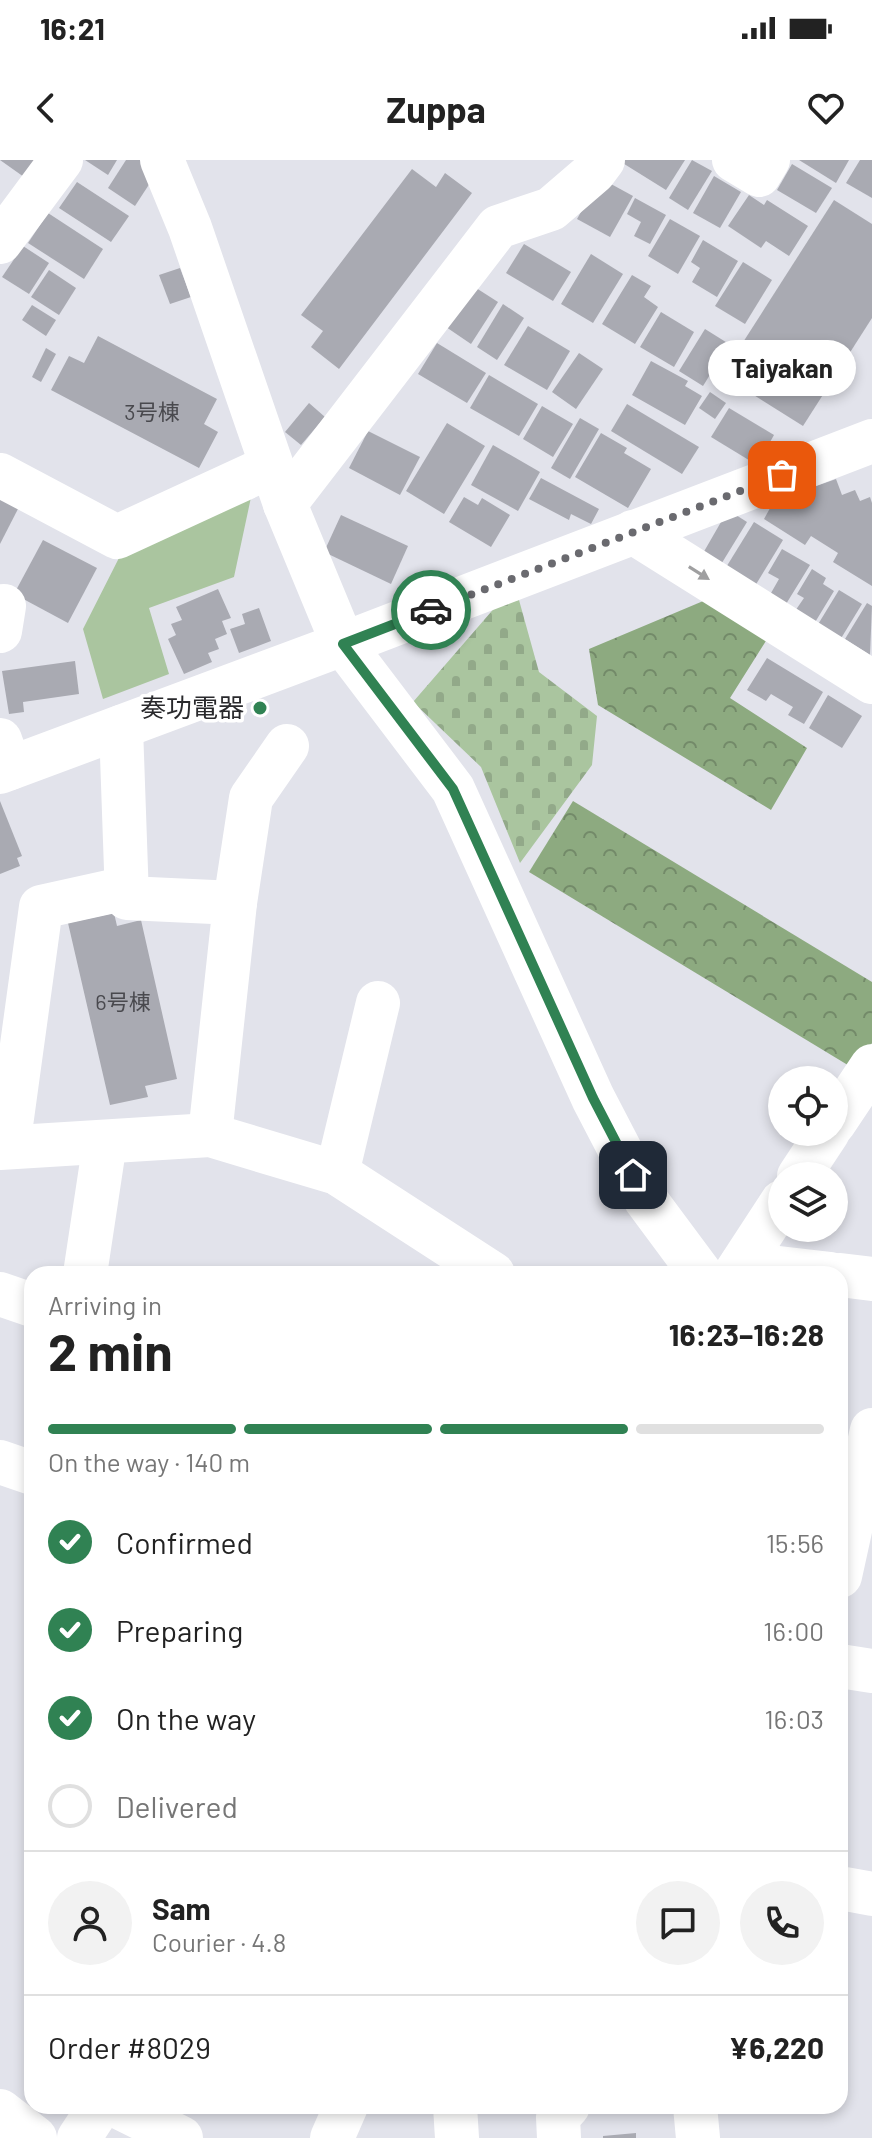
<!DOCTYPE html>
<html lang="en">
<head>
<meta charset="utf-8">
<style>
	:root { --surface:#fff; --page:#f2f2f2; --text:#222; --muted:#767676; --line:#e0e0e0; --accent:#308253 }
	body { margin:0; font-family:Barlow,"Noto Sans JP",sans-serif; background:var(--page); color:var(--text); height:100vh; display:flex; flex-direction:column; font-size:30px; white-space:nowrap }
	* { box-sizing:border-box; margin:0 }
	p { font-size:26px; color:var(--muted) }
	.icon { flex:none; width:44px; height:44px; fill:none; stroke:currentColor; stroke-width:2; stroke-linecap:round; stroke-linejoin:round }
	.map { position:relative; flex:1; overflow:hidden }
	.side { position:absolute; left:24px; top:1106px; width:824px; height:848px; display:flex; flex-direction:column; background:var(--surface); border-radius:24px; box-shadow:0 4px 12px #0003 }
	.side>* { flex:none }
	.tools { position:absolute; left:768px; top:906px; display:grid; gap:16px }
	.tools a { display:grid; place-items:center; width:80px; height:80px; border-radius:50%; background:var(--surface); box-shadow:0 4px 12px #0003; font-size:40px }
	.pin { position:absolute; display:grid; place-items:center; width:68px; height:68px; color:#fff; margin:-34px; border-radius:16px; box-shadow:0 4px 12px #0006 }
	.courier { position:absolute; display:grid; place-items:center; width:80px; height:80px; margin:-40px; border:6px solid #308253; border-radius:50%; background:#fff; color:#222; box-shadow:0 2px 10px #0007 }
	.bubble { position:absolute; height:56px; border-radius:28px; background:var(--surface); box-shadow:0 4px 12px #0003; font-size:26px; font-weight:700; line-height:56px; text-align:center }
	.overview em { font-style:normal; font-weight:700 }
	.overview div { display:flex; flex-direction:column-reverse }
	.overview { display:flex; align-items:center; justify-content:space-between; height:136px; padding:0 24px }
	h1 { font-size:52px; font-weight:700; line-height:60px }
	.bar { display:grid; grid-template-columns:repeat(4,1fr); gap:12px 8px; align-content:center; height:96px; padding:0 24px }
	.bar i { height:10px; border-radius:6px; background:var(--line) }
	.bar .on { background:var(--accent) }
	.bar p { grid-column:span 4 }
	.line { display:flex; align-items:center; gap:20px; padding:0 24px; border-top:2px solid var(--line) }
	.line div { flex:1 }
	.round { display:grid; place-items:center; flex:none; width:84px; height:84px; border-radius:42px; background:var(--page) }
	ol { padding:0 24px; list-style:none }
	li { display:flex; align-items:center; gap:24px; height:88px }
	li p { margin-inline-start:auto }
	li .icon { padding:8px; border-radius:50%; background:var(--accent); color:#fff; stroke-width:4 }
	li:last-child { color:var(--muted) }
	li i { width:44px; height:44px; border:4px solid var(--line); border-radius:50% }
	.status { display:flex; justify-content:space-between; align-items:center; height:56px; padding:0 40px; background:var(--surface); direction:ltr }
	.status svg { height:22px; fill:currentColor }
	header { display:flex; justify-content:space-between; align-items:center; height:104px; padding:0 24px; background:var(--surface); font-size:36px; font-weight:700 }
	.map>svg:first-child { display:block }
</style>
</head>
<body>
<div class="status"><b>16:21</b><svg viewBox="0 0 49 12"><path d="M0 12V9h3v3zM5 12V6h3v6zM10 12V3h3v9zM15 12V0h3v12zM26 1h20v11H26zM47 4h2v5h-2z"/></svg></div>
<header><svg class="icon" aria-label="back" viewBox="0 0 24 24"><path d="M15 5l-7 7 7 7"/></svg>Zuppa<svg class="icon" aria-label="heart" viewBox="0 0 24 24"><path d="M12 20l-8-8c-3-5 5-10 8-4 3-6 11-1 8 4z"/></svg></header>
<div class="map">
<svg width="872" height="1978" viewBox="0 0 872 1978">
	<defs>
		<pattern id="forest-crowns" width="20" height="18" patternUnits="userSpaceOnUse" patternTransform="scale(2)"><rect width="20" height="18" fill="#8daa80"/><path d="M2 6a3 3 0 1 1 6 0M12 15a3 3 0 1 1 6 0" fill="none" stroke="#738a69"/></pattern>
		<pattern id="cemetery-stones" width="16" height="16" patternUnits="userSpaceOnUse" patternTransform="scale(2)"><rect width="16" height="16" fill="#aac59f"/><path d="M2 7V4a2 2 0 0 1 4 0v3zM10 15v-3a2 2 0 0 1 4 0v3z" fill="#92a989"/></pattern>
	</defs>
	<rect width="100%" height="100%" fill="#e2e3eb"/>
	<!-- green -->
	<polygon fill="#aac59f" points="253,328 234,417 149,448 169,514 103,539 83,469 122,392"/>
	<!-- forest -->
	<g fill="url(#forest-crowns)">
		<polygon points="708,439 769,476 730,538 807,588 771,650 598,545 589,489"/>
		<polygon points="573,641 872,822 872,883 856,910 529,712"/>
	</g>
	<!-- cemetery -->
	<polygon fill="url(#cemetery-stones)" points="519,440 539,512 597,556 592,605 520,703 481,607 413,542 497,445"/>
	<!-- building -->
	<g fill="#a9aab2">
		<polygon points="0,0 35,0 24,17"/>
		<polygon points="85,0 117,0 108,15"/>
		<polygon points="126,0 158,0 163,3 135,46 108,28"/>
		<polygon points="622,0 685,0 666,30 621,2"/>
		<polygon points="692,0 712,11 688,50 669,38"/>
		<polygon points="799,0 849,0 836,23"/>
		<polygon points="860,0 872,0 872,38 846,23"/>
		<polygon points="792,4 832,28 816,53 777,30"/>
		<polygon points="412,9 436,27 445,13 472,33 339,209 311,187 323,171 301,155"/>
		<polygon points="714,16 741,32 720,68 693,53"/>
		<polygon points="600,18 633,36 610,77 577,59"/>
		<polygon points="77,22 129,56 111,82 59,48"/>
		<polygon points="749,35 764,45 767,40 808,66 789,96 766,81 761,88 728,66"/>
		<polygon points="635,38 666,55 650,84 634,76 641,62 627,54"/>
		<polygon points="834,40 872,64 872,158 803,266 722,215"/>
		<polygon points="48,53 103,89 84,119 28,83"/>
		<polygon points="670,59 700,76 678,114 648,96"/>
		<polygon points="703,80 738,101 717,137 692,122 700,108 691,102"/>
		<polygon points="524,84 571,112 553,141 506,113"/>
		<polygon points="23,86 49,103 29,134 2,117"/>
		<polygon points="591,94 623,114 593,163 561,144"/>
		<polygon points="743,102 772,120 745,164 715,146"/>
		<polygon points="180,108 191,137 170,144 159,115"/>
		<polygon points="49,110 76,128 59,155 31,137"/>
		<polygon points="632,115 651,126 644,137 658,147 635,184 602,164"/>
		<polygon points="473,126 498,142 471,184 446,167"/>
		<polygon points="503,144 524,158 497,200 477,187"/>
		<polygon points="32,145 56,160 46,176 22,160"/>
		<polygon points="661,152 694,172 674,207 640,187"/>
		<polygon points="528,166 570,191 547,230 504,205"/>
		<polygon points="705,169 729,184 703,226 679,211"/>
		<polygon points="98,176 217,239 204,264 218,272 199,308 51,230 69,196 84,203"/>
		<polygon points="437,183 486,213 467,243 418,214"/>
		<polygon points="46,188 56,194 41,222 32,217"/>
		<polygon points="579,193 603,209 576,249 552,232"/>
		<polygon points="651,201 688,221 685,226 702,236 685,265 632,235"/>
		<polygon points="489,215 538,244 519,276 470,248"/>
		<polygon points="710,232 726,243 715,259 699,248"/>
		<polygon points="309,243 325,257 301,285 285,272"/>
		<polygon points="627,244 699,287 682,314 611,271"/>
		<polygon points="542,246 573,264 553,297 523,279"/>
		<polygon points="729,248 774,275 757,305 711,277"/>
		<polygon points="580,258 599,269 570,319 551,308"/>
		<polygon points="447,263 485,286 444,354 406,331"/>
		<polygon points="368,271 420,297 400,335 349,308"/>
		<polygon points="601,273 627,288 624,293 651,309 628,348 575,317"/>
		<polygon points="493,285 540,312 518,351 471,325"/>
		<polygon points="541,318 599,349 591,364 571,354 569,360 529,339"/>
		<polygon points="836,319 842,335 855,330 860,341 870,337 872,343 872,426 833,402 838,393 811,376 805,385 764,359 774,341"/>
		<polygon points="0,335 20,345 0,384"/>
		<polygon points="464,337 478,345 482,338 510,355 491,387 449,362"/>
		<polygon points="341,355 408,386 391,424 324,392"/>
		<polygon points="736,355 747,362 720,406 702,395 721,362"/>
		<polygon points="754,362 783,380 755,426 725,409"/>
		<polygon points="43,380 97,408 68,463 14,434"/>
		<polygon points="782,389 810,405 783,449 767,440 779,419 768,413"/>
		<polygon points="812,409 826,418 823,424 834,431 814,464 793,454 804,438 797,434"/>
		<polygon points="218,429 231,458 222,461 227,474 215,479 219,489 208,493 212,502 184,514 168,479 176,475 171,464 182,460 176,447"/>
		<polygon points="839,430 862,444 840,480 817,466"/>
		<polygon points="867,443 872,446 870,495 845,479"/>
		<polygon points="259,448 271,481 239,493 230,469 245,464 242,454"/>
		<polygon points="767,498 823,532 804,564 788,555 793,547 771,534 766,541 747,530"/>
		<polygon points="75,501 79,534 23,542 24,552 9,554 2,511"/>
		<polygon points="828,535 862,556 842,588 809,568"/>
		<polygon points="0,641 22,696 17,698 20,706 0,714"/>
		<polygon points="114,753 117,766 141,760 177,919 145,926 148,937 110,945 68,763"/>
		<polygon points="636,1973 636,1978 603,1978 603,1976"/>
	</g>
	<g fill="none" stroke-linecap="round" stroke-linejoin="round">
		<!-- minor -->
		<g stroke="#fff" stroke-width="44">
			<polyline points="162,0 190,68 285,344 343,484 453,629 593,938 646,1040 701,1114"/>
			<polyline points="734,0 759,15 768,0"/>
			<polyline points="0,82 61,0"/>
			<polyline points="0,315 117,377 271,306"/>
			<polyline points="285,344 498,67 551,49 594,12 603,0"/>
			<polyline points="633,372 872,522"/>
			<polyline points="0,471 4,446"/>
			<polyline points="121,567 127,738 235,743 210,975"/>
			<polyline points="0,580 10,608"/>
			<polyline points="235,743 251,638 287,586"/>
			<polyline points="834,963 872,906"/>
			<polyline points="8,987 41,747 127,728"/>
			<polyline points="0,988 210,975 337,1013 493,1114"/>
			<polyline points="337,1013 378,843"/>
			<polyline points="799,1016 828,972"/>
			<polyline points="742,1104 831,1114"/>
			<polyline points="85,1114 105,982"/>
			<polyline points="735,1114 782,1042"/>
			<polyline points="840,1115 872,1119"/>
			<polyline points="0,1134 32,1145"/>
			<polyline points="0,1302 32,1313"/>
			<polyline points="840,1416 872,1270"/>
			<polyline points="840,1506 872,1511"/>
			<polyline points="840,1728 872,1734"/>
			<polyline points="117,1946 181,1978"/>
			<polyline points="455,1946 457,1978"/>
			<polyline points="695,1946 698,1978"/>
			<polyline points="0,1951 35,1978"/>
			<polyline points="79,1978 100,1946"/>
			<polyline points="332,1978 346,1946"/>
			<polyline points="559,1978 558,1957 568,1946"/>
		</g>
		<!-- major -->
		<polyline stroke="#fff" stroke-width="44" points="0,612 343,484 872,281"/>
	</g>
	<!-- one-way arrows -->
	<defs><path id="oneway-solid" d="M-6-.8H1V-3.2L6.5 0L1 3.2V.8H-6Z" transform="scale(2)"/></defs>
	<use fill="#9f9fa0" href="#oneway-solid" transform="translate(699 413) rotate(32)"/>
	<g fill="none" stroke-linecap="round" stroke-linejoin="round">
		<!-- done -->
		<polyline stroke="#6a6a6f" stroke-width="8" stroke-dasharray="0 14.4" points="431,450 782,315"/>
		<!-- route -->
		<polyline stroke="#308253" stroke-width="10" points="431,450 343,484 453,629 593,938 633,1015"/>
	</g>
	<!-- markers -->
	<circle fill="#308253" stroke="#fff" stroke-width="3" cx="260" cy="548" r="8"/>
	<g text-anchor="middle" stroke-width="7" stroke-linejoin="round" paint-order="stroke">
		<!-- number labels -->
		<g font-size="22" fill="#49494e">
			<text x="152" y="260">3号棟</text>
			<text x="123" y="850">6号棟</text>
		</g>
		<!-- poi labels -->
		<g font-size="26" fill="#29292c" stroke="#fff" text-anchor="end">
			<text x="244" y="557">奏功電器</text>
		</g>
	</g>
</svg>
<div class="tools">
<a><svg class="icon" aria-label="locate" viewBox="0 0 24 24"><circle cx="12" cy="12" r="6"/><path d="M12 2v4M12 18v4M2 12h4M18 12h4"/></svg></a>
<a><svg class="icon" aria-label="layers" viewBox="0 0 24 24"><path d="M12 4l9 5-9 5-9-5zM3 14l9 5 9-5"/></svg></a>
</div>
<div class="pin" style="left:782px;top:315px;background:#ea580c"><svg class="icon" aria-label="bag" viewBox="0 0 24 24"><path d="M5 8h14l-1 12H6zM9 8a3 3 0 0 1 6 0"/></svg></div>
<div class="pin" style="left:633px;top:1015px;background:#1f2937"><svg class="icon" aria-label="home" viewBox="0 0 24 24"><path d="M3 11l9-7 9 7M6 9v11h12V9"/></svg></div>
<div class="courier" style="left:431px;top:450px"><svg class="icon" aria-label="car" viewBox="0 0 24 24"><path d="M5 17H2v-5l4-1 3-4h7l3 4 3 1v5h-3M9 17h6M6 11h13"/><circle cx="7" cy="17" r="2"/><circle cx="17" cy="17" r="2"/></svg></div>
<div class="bubble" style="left:708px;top:180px;width:148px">Taiyakan</div>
<section class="side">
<div class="overview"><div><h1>2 min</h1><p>Arriving in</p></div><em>16:23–16:28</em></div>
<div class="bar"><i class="on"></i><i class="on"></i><i class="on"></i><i></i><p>On the way · 140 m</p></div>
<ol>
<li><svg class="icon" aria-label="check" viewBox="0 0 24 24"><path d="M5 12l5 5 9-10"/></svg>Confirmed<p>15:56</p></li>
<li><svg class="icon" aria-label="check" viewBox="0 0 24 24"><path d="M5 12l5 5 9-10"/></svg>Preparing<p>16:00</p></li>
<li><svg class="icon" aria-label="check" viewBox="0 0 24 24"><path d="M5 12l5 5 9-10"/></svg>On the way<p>16:03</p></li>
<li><i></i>Delivered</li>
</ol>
<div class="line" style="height:144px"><a class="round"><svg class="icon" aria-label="person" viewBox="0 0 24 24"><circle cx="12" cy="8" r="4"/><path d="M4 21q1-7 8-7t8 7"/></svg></a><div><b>Sam</b><p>Courier · 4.8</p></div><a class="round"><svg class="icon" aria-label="chat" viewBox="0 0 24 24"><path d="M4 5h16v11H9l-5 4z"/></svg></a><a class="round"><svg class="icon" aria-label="phone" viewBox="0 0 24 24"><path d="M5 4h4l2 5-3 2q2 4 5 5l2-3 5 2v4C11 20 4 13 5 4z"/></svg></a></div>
<div class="line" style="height:104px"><div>Order #8029</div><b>¥6,220</b></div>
</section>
</div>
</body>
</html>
